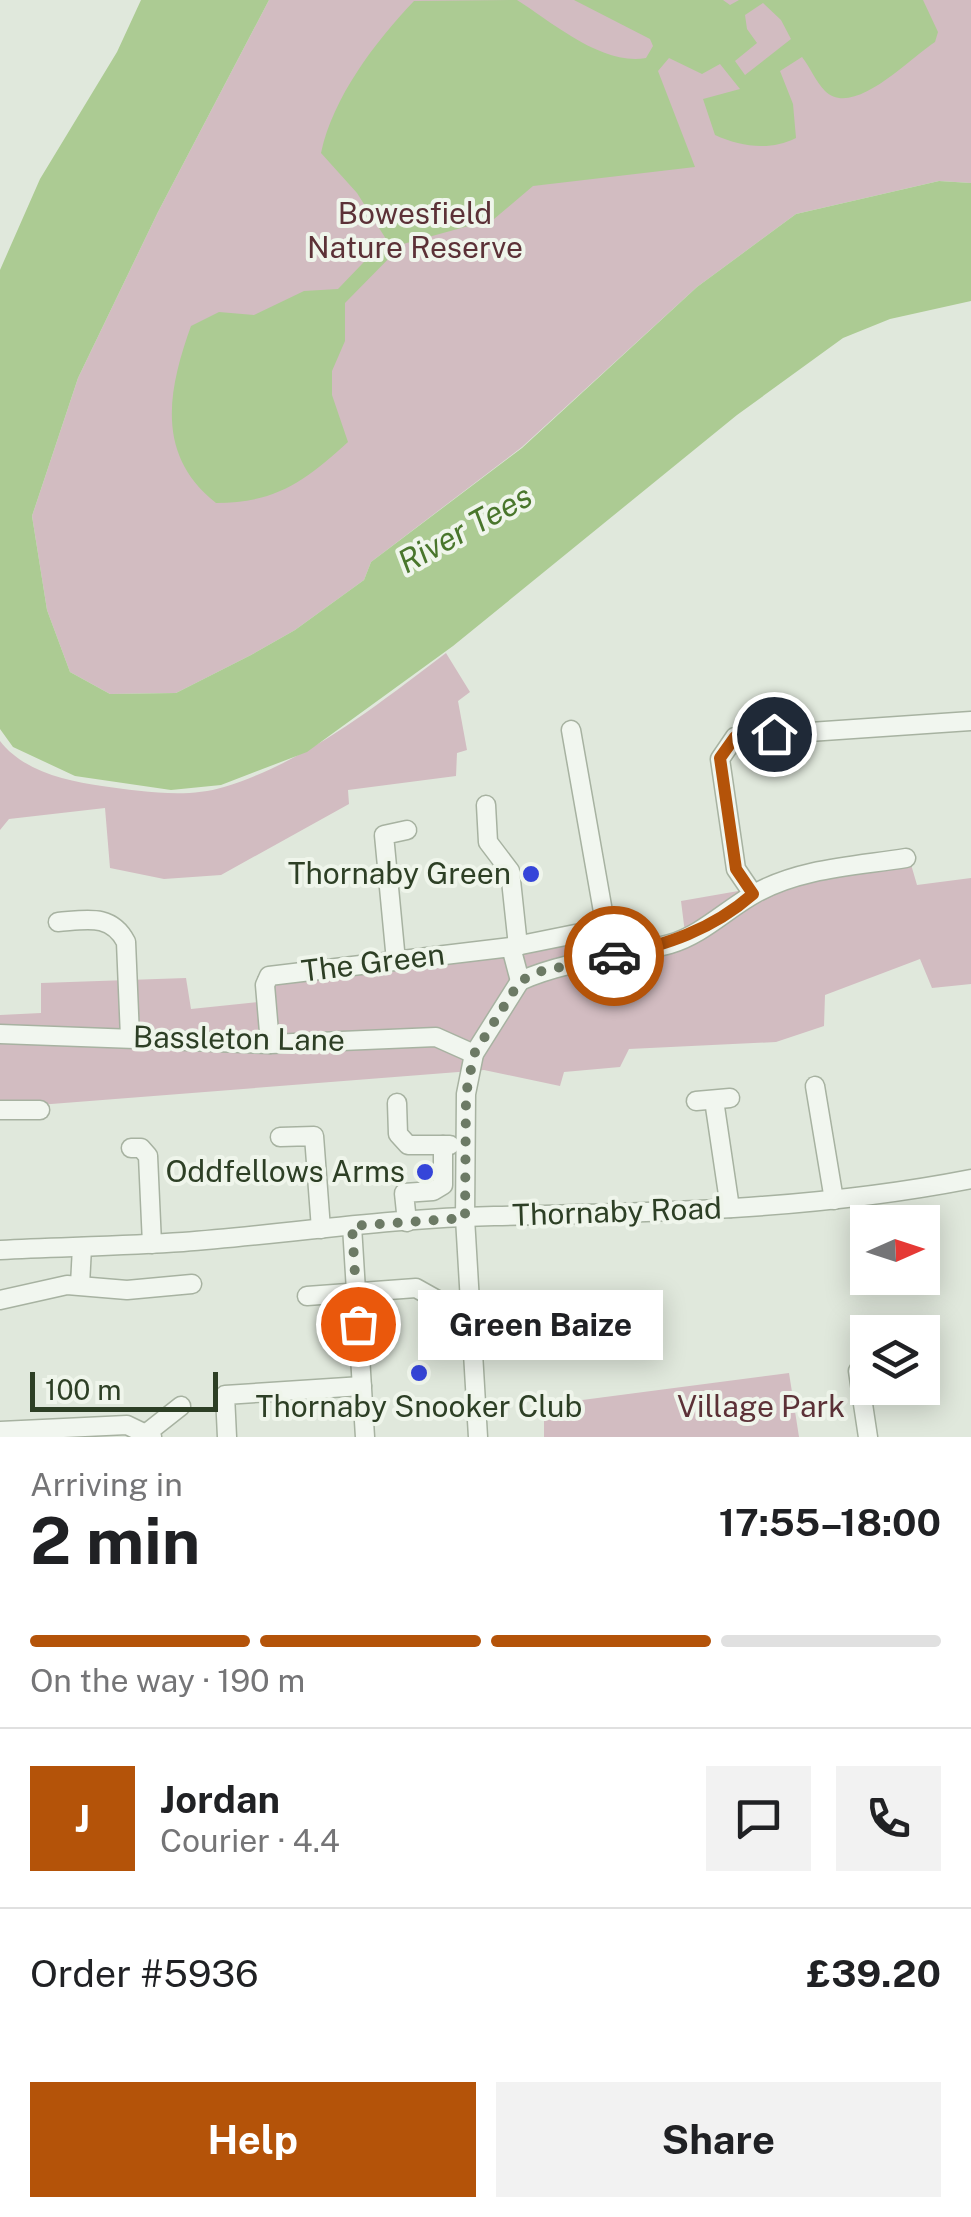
<!DOCTYPE html>
<html lang="en">
<head>
<meta charset="utf-8">
<style>
	:root { --surface:#fff; --page:#f2f2f2; --text:#202124; --muted:#757577; --line:#e0e0e0; --accent:#b45309 }
	body { margin:0; font-family:"Public Sans",sans-serif; background:var(--page); color:var(--text); height:100vh; display:flex; flex-direction:column; font-size:38px; white-space:nowrap }
	* { box-sizing:border-box; margin:0 }
	p { font-size:32px; color:var(--muted) }
	.icon { flex:none; width:55px; height:55px; fill:none; stroke:currentColor; stroke-width:2; stroke-linecap:round; stroke-linejoin:round }
	.map { position:relative; height:1437px; overflow:hidden }
	.drawer { display:flex; flex-direction:column; background:var(--surface); flex:1 }
	.drawer>* { flex:none }
	.needle { width:65px; rotate:87deg }
	.fabs { position:absolute; left:850px; top:1205px; display:grid; gap:20px }
	.fabs a { display:grid; place-items:center; width:90px; height:90px; border-radius:0px; background:var(--surface); box-shadow:0 5px 25px #0003; font-size:50px }
	.scale { position:absolute; left:30px; bottom:25px; width:188px; box-sizing:border-box; padding-left:10px; border:5px solid #2d3f25; border-top:0; font-size:28px; line-height:35px; white-space:nowrap; color:#2d3f25; -webkit-text-stroke:8px #eff5eb; paint-order:stroke }
	.pin { position:absolute; display:grid; place-items:center; width:85px; height:85px; color:#fff; margin:-42px; border:5px solid #fff; border-radius:50%; box-shadow:0 2px 10px #0007 }
	.courier { position:absolute; display:grid; place-items:center; width:100px; height:100px; margin:-50px; border:8px solid #b45309; border-radius:50%; background:#fff; color:#222; box-shadow:0 2px 12px #0007 }
	.bubble { position:absolute; height:70px; border-radius:0px; background:var(--surface); box-shadow:0 5px 25px #0003; font-size:32px; font-weight:700; line-height:70px; text-align:center }
	.headline em { font-style:normal; font-weight:700 }
	.headline div { display:flex; flex-direction:column-reverse }
	.headline { display:flex; align-items:center; justify-content:space-between; height:170px; padding:0 30px }
	h1 { font-size:65px; font-weight:700; line-height:75px }
	.bar { display:grid; grid-template-columns:repeat(4,1fr); gap:15px 10px; align-content:center; height:120px; padding:0 30px }
	.bar i { height:12px; border-radius:8px; background:var(--line) }
	.bar .selected { background:var(--accent) }
	.bar p { grid-column:span 4 }
	.line { display:flex; align-items:center; gap:25px; padding:0 30px; border-top:2px solid var(--line) }
	.line div { flex:1 }
	.round { display:grid; place-items:center; flex:none; width:105px; height:105px; border-radius:0px; background:var(--page) }
	.cta { display:flex; gap:20px; margin-top:auto; padding:20px 30px }
	.cta a { flex:1; height:115px; border-radius:0px; background:var(--accent); color:#fff; font-size:40px; font-weight:700; line-height:115px; text-align:center }
	.cta a+a { background:var(--page); color:var(--text) }
	.map>svg:first-child { display:block }
</style>
</head>
<body>
<div class="map">
<svg width="971" height="1437" viewBox="0 0 971 1437">
	<rect width="100%" height="100%" fill="#e0e8dc"/>
	<!-- green -->
	<g fill="#d2bcc1">
		<polygon points="269,0 971,0 971,183 939,181 796,214 697,287 522,447 371,562 364,580 295,630 251,655 176,693 110,694 70,672 47,610 32,516 78,378 158,212"/>
		<path d="M 446,653 L 470,692 L 458,701 L 467,750 L 457,753 L 456,776 L 348,790 L 349,804 L 221,875 L 164,879 L 110,868 L 105,808 L 9,819 L 0,830 L 0,741 C 23,771 66,781 102,786 C 140,791 186,799 224,787 C 308,761 377,705 446,653 Z"/>
		<polygon points="910,861 917,885 971,878 971,984 932,988 920,959 825,995 824,1026 776,1042 629,1049 620,1067 564,1072 560,1086 484,1070 0,1108 0,1015 41,1013 41,983 186,978 191,1009 258,1002 257,976 510,945 607,925 613,952 685,933 681,901"/>
		<polygon points="789,1373 799,1437 544,1437 544,1405"/>
	</g>
	<!-- water -->
	<g fill="#accb93" fill-rule="evenodd">
		<polygon points="141,0 269,0 158,212 78,378 32,516 47,610 70,672 110,694 176,693 251,655 295,630 364,580 371,562 522,448 697,287 796,214 939,181 971,183 971,301 890,319 843,338 737,415 453,646 307,752 221,785 171,790 75,776 13,747 0,729 0,270 40,179 117,52"/>
		<path d="M 517,0 C 552,22 602,66 646,58 L 653,46 L 650,39 L 574,0 L 723,0 L 730,5 L 739,0 L 923,0 L 938,32 L 935,42 C 910,58 853,119 825,91 C 816,82 810,67 802,57 L 780,71 L 793,104 L 796,138 C 770,151 741,147 715,135 L 703,99 L 740,89 L 720,64 L 702,74 L 669,58 L 658,71 L 695,167 L 533,186 L 494,219 L 403,244 L 345,303 L 345,341 L 332,371 L 332,395 L 348,442 C 305,481 276,503 216,503 C 155,455 168,390 191,326 L 219,312 L 254,315 L 304,291 L 338,289 L 386,239 L 357,193 L 321,153 C 333,97 375,42 414,1 ZM 763,3 L 781,20 L 791,39 L 745,75 L 735,61 L 757,43 L 747,29 L 745,15 Z"/>
	</g>
	<g fill="none" stroke-linecap="round" stroke-linejoin="round">
		<defs>
			<g id="minor">
				<polyline points="571,730 611,957"/>
				<polyline points="486,805 488,842 510,871 518,946"/>
				<polyline points="753,894 736,869 720,759 735,737 971,721"/>
				<path d="M 58,922 C 86,920 111,913 126,942 L 130,1037"/>
				<polyline points="511,947 605,928"/>
				<polyline points="396,961 384,835 407,830"/>
				<path d="M 520,981 C 567,960 620,957 670,944 C 702,935 728,908 756,893 C 801,868 856,866 906,858"/>
				<polyline points="0,1034 270,1044 436,1037 474,1054"/>
				<polyline points="270,1044 265,985 269,976 511,947 520,981"/>
				<polyline points="815,1086 834,1200"/>
				<polyline points="714,1100 730,1208"/>
				<polyline points="696,1101 730,1098"/>
				<polyline points="397,1103 398,1134 408,1145 450,1145"/>
				<polyline points="0,1110 40,1110"/>
				<polyline points="280,1137 314,1136 321,1229"/>
				<polyline points="131,1148 141,1148 148,1156 152,1244"/>
				<polyline points="407,1222 404,1193 433,1191 443,1185 443,1145"/>
				<polyline points="352,1226 365,1437"/>
				<path d="M 0,1250 C 61,1247 122,1246 183,1242 C 286,1234 390,1218 494,1216 C 654,1213 813,1210 971,1179"/>
				<polyline points="80,1285 82,1247"/>
				<polyline points="307,1296 416,1288 441,1302 442,1329"/>
				<polyline points="0,1300 67,1285 127,1290 192,1284"/>
				<polyline points="858,1371 868,1437"/>
				<polyline points="0,1431 127,1425 152,1437"/>
				<polyline points="148,1432 181,1406"/>
				<polyline points="227,1437 225,1395 362,1386"/>
				<polyline points="478,1437 465,1218 466,1094 474,1054 520,981"/>
			</g>
		</defs>
		<!-- minor casing -->
		<use href="#minor" stroke="#a7b2a1" stroke-width="21"/>
		<!-- minor -->
		<use href="#minor" stroke="#f1f6ef" stroke-width="18"/>
	</g>
	<g fill="none" stroke-linecap="round" stroke-linejoin="round">
		<!-- done -->
		<polyline stroke="#6c7a65" stroke-width="10" stroke-dasharray="0 18" points="358,1324 352,1226 465,1218 466,1094 474,1054 520,981 542,971 614,956"/>
		<!-- route -->
		<path stroke="#b45309" stroke-width="12" d="M 614,956 C 666,945 712,930 753,894 L 736,869 L 720,758 L 735,737 L 774,734"/>
	</g>
	<!-- markers -->
	<g fill="#3545d9" stroke="#eff5eb" stroke-width="4">
		<circle cx="531" cy="874" r="10"/>
		<circle cx="425" cy="1172" r="10"/>
		<circle cx="419" cy="1373" r="10"/>
	</g>
	<g text-anchor="middle" stroke-width="8" stroke-linejoin="round" paint-order="stroke">
		<!-- park labels -->
		<g font-size="30" fill="#5c3137" stroke="#eff5eb">
			<text x="415" y="224">Bowesfield<tspan x="415" dy="34">Nature Reserve</tspan></text>
			<text x="761" y="1417">Village Park</text>
		</g>
		<!-- poi labels -->
		<g font-size="30" fill="#2d3f25" stroke="#eff5eb" text-anchor="end">
			<text x="511" y="884">Thornaby Green</text>
			<text x="405" y="1182">Oddfellows Arms</text>
			<text x="419" y="1417" text-anchor="middle">Thornaby Snooker Club</text>
		</g>
		<!-- street labels -->
		<g font-size="30" fill="#2d3f25" stroke="#eff5eb">
			<text transform="translate(373 963) rotate(-7)" y="10">The Green</text>
			<text transform="translate(239 1039) rotate(1)" y="10">Bassleton Lane</text>
			<text transform="translate(617 1212) rotate(-2)" y="10">Thornaby Road</text>
		</g>
		<!-- water labels -->
		<g font-size="32" font-style="italic" fill="#49762c" stroke="#eff5eb">
			<text transform="translate(465 529) rotate(-29)" y="11">River Tees</text>
		</g>
	</g>
</svg>
<div class="fabs">
<a><svg class="needle" viewBox="-14 -14 28 28"><path d="M0-13l5 13h-10z" fill="#e53935"/><path d="M0 13l5-13h-10z" fill="#757577"/></svg></a>
<a><svg class="icon" aria-label="layers" viewBox="0 0 24 24"><path d="M12 4l9 5-9 5-9-5zM3 14l9 5 9-5"/></svg></a>
</div>
<div class="scale">100 m</div>
<div class="pin" style="left:358px;top:1324px;background:#ea580c"><svg class="icon" aria-label="bag" viewBox="0 0 24 24"><path d="M5 8h14l-1 12H6zM9 8a3 3 0 0 1 6 0"/></svg></div>
<div class="pin" style="left:774px;top:734px;background:#1f2937"><svg class="icon" aria-label="home" viewBox="0 0 24 24"><path d="M3 11l9-7 9 7M6 9v11h12V9"/></svg></div>
<div class="courier" style="left:614px;top:956px"><svg class="icon" aria-label="car" viewBox="0 0 24 24"><path d="M5 17H2v-5l4-1 3-4h7l3 4 3 1v5h-3M9 17h6M6 11h13"/><circle cx="7" cy="17" r="2"/><circle cx="17" cy="17" r="2"/></svg></div>
<div class="bubble" style="left:418px;top:1290px;width:245px">Green Baize</div>
</div>
<section class="drawer">
<div class="headline"><div><h1>2 min</h1><p>Arriving in</p></div><em>17:55–18:00</em></div>
<div class="bar"><i class="selected"></i><i class="selected"></i><i class="selected"></i><i></i><p>On the way · 190 m</p></div>
<div class="line" style="height:180px"><b class="round" style="background:var(--accent);color:#fff">J</b><div><b>Jordan</b><p>Courier · 4.4</p></div><a class="round"><svg class="icon" aria-label="chat" viewBox="0 0 24 24"><path d="M4 5h16v11H9l-5 4z"/></svg></a><a class="round"><svg class="icon" aria-label="phone" viewBox="0 0 24 24"><path d="M5 4h4l2 5-3 2q2 4 5 5l2-3 5 2v4C11 20 4 13 5 4z"/></svg></a></div>
<div class="line" style="height:130px"><div>Order #5936</div><b>£39.20</b></div>
<div class="cta"><a>Help</a><a>Share</a></div>
</section>
</body>
</html>
